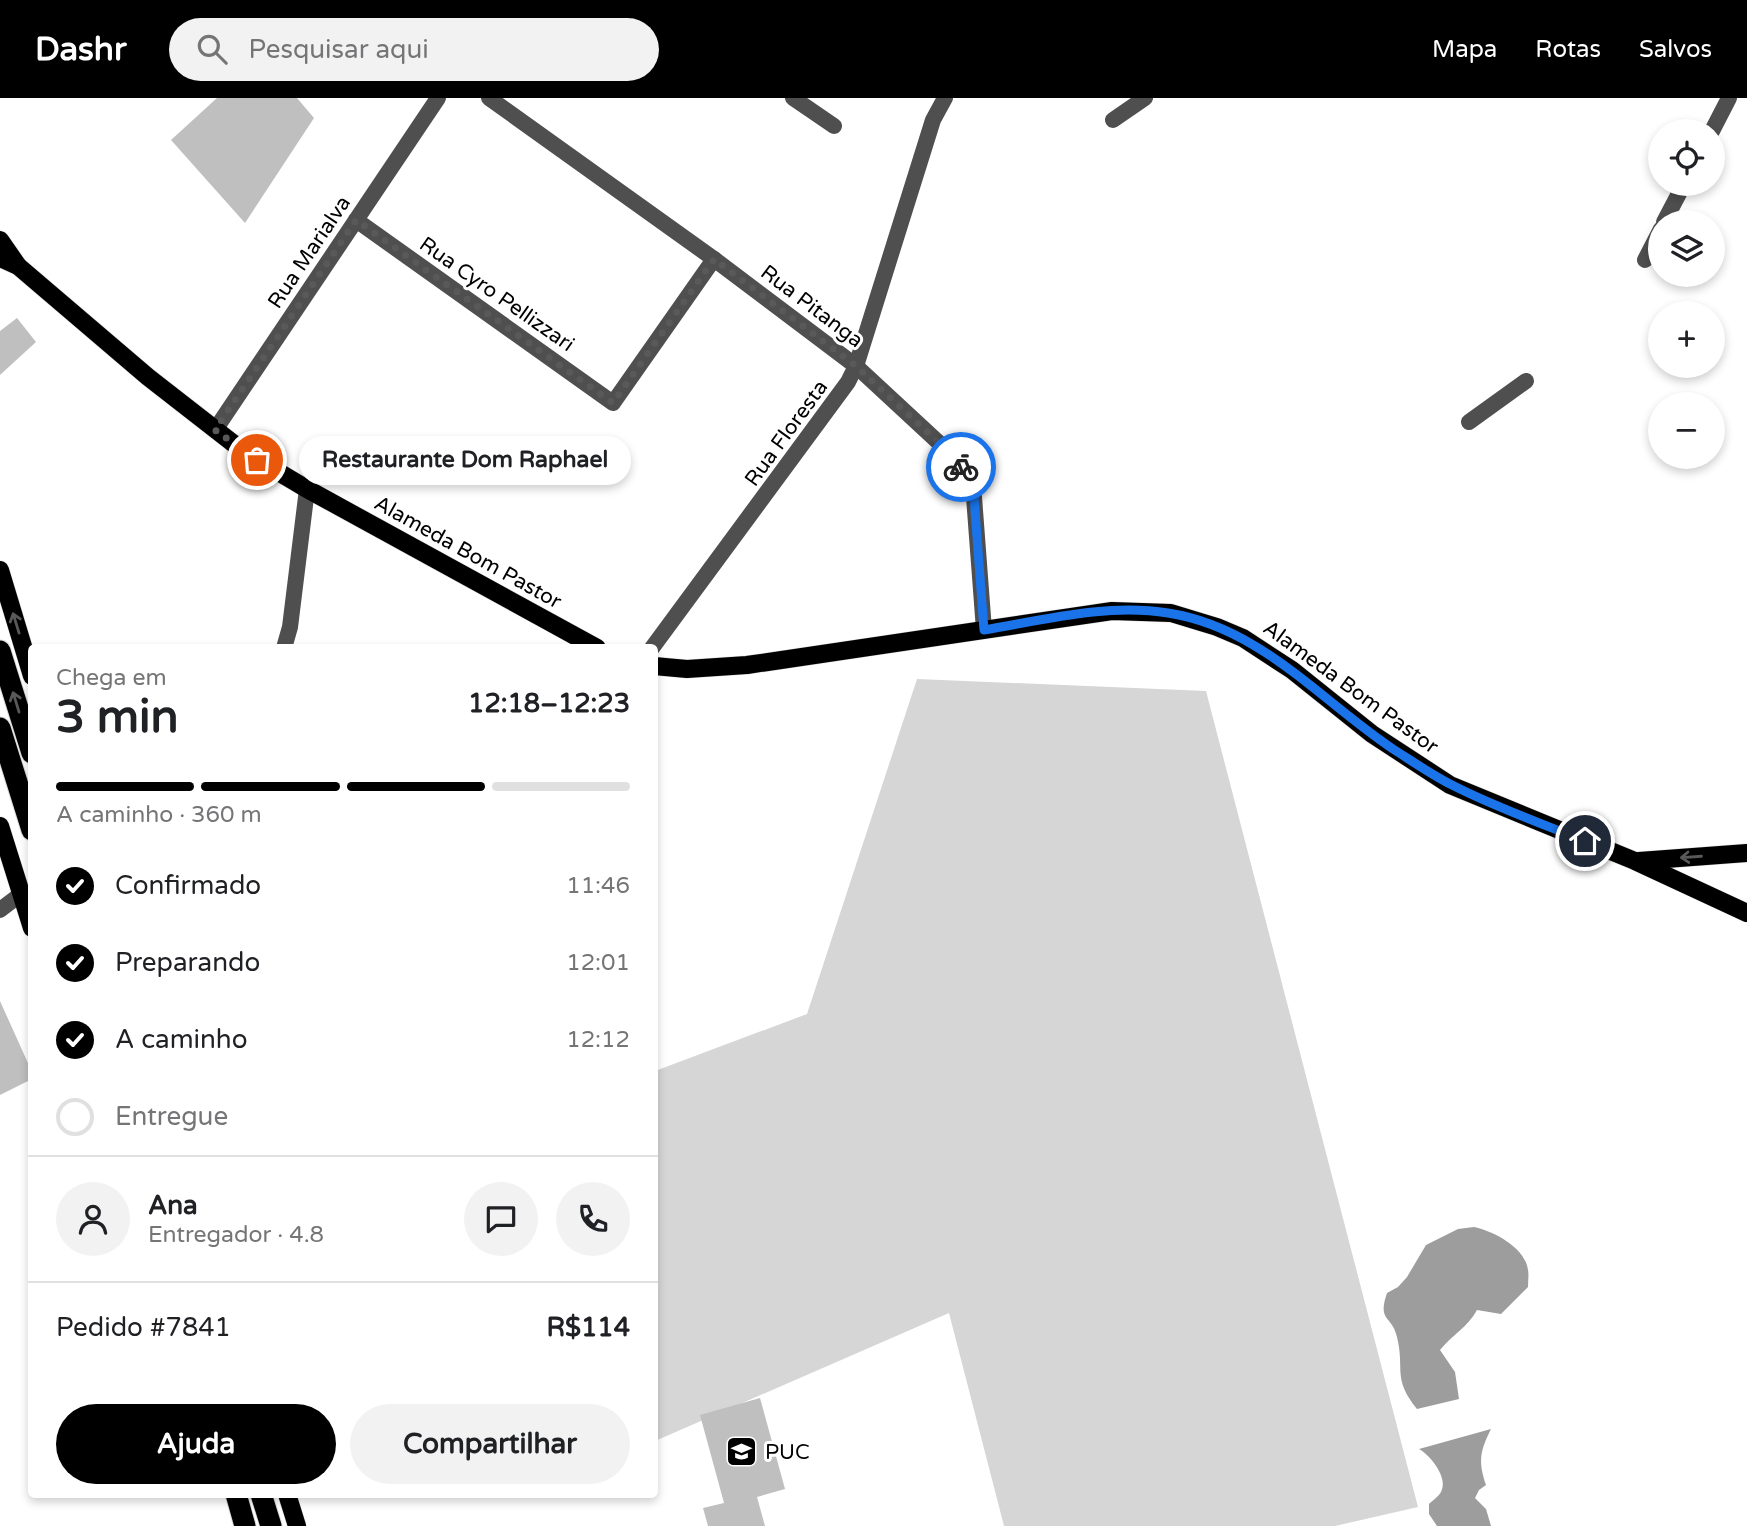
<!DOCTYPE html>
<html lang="pt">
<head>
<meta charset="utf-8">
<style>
	:root { --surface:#fff; --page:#f2f2f2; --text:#202124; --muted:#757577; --line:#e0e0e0; --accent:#000 }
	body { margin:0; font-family:"Varela Round",sans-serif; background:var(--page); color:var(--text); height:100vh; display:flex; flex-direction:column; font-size:26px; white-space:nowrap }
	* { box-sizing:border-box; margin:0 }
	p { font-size:23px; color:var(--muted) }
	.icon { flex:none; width:38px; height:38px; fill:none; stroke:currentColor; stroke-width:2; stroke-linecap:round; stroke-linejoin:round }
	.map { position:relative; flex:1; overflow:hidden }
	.sheet { position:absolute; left:28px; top:546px; width:630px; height:854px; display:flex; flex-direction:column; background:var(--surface); border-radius:7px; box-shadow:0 4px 10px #0003 }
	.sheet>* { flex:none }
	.tools { position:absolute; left:1648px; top:21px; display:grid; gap:14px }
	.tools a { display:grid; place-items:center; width:77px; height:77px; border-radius:50%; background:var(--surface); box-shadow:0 4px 10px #0003; font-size:35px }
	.pin { position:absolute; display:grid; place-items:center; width:60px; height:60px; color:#fff; margin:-30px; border:4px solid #fff; border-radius:50%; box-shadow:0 2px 7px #0007 }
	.courier { position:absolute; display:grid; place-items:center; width:70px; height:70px; margin:-35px; border:5px solid #1a73e8; border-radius:50%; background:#fff; color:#222; box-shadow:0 2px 9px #0007 }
	.bubble { position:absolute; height:49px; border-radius:24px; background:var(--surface); box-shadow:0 4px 10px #0003; font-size:23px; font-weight:700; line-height:49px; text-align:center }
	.overview em { font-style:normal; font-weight:700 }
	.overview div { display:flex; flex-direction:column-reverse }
	.overview { display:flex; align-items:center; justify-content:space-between; height:119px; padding:0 28px }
	h1 { font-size:46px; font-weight:700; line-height:52px }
	.bar { display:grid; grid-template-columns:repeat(4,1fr); gap:10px 7px; align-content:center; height:84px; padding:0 28px }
	.bar i { height:9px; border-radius:5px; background:var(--line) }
	.bar .current { background:var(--accent) }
	.bar p { grid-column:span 4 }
	.line { display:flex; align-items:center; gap:18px; padding:0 28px; border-top:2px solid var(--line) }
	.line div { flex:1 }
	.round { display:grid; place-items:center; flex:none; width:74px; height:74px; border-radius:37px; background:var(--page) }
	ol { padding:0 28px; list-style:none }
	li { display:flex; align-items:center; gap:21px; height:77px }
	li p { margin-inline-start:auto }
	li .icon { padding:7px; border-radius:50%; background:var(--accent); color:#fff; stroke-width:4 }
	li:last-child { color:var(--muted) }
	li i { width:38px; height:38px; border:4px solid var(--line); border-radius:50% }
	.action { display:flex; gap:14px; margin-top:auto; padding:14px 28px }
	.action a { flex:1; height:80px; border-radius:42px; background:var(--accent); color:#fff; font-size:28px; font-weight:700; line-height:80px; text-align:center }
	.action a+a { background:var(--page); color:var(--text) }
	header { display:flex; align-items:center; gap:42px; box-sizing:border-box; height:98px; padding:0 35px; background:var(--accent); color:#fff }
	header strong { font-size:33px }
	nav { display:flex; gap:38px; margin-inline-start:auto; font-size:24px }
	.search { width:490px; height:63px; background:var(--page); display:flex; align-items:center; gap:18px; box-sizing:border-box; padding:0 24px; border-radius:38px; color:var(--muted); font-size:26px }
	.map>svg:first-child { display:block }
</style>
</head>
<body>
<header>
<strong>Dashr</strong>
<div class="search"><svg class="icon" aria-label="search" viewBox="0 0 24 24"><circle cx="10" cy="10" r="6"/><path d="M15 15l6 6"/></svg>Pesquisar aqui</div>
<nav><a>Mapa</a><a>Rotas</a><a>Salvos</a></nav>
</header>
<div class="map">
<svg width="1747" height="1428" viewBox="0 0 1747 1428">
	<rect width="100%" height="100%" fill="#fff"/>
	<!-- green -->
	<polygon fill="#d6d6d6" points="917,581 1206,593 1418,1409 1335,1428 1004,1428 949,1215 655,1343 655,973 807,916"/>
	<!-- water -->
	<g fill="#9d9d9d">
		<path d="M 1474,1129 C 1493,1133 1525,1149 1528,1172 C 1529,1177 1528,1183 1528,1189 L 1501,1216 L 1477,1212 C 1468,1229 1452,1237 1440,1252 L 1455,1274 L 1459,1301 L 1417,1311 C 1392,1280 1405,1272 1397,1239 C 1392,1217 1377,1224 1387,1195 L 1398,1189 L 1407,1179 L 1426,1147 L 1458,1131 Z"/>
		<path d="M 1491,1331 C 1480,1353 1478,1363 1486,1387 L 1479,1392 L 1475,1400 L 1486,1411 L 1491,1428 L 1437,1428 L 1429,1416 L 1429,1406 C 1432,1403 1439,1398 1441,1394 C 1449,1380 1430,1357 1419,1351 Z"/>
	</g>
	<!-- building -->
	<g fill="#bfbfbf">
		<polygon points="217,0 297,0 314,20 245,125 171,42"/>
		<polygon points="17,220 36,244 0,277 0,233"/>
		<polygon points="0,903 32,974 32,981 0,997"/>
		<polygon points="760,1300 785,1391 757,1399 765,1428 708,1428 703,1410 724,1405 700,1317"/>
	</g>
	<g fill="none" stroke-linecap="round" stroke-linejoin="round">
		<defs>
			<g id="major">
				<polyline points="0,142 18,168"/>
				<polyline points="0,160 18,168 148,279 243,353 307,391 597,550"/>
				<polyline points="0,472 32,578"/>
				<polyline points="654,568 687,571 747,567 1112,513 1171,515 1217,529 1243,540 1292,572 1372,636 1450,687 1635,763 1747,815"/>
				<polyline points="0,728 32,830"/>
				<polyline points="1639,763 1747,755"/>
				<polyline points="287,1396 297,1428"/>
			</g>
			<g id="highway">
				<polyline points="0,553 32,655"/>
				<polyline points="0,630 32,732"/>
				<polyline points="236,1396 245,1428"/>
				<polyline points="261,1396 271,1428"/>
			</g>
		</defs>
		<!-- major casing -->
		<use href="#major" stroke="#dbdbdb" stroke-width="19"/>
		<!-- highway casing -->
		<use href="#highway" stroke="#dbdbdb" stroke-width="23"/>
		<!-- minor -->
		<g stroke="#4f4f4f" stroke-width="16">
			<polyline points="489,0 714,161 856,268 951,356 969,383 974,399 984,532"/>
			<polyline points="793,0 834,28"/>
			<polyline points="1113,22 1145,0"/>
			<polyline points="1712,33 1729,0"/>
			<polyline points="356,122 613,305 714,161"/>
			<polyline points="1664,124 1684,86"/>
			<polyline points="1645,162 1661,131"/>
			<polyline points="1469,324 1526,283"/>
			<polyline points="215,332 438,0"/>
			<polyline points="284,550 290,529 307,391"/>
			<polyline points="652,550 848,284 856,268 933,22 945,0"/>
			<polyline points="0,812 21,796"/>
		</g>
		<!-- major -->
		<use href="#major" stroke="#000" stroke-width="18"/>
		<!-- highway -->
		<use href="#highway" stroke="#000" stroke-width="21"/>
	</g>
	<!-- one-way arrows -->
	<defs><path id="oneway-shaft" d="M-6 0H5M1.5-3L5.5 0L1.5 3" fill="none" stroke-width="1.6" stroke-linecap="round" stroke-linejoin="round" transform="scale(1.75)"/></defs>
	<g stroke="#595959">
		<use href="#oneway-shaft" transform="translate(16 525) rotate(-107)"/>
		<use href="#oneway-shaft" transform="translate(16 604) rotate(-107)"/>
		<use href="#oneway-shaft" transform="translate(1691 759) rotate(176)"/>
	</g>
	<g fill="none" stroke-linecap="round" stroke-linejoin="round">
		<!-- done -->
		<polyline stroke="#595959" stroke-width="7" stroke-dasharray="0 12.6" points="257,362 215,332 356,122 613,305 714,161 856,268 951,356 961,369"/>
		<!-- route -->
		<path stroke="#1a73e8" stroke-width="9" d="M 961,369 L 974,399 L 984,532 C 1043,522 1108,505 1168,515 C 1260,529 1320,602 1393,651 C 1412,663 1432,677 1452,687 C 1495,709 1540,725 1585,743"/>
	</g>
	<!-- icons -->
	<defs>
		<symbol id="university-square" viewBox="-11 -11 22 22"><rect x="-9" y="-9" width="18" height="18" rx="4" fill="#000" stroke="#fff"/><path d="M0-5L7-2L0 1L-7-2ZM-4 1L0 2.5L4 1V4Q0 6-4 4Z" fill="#fff"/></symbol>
	</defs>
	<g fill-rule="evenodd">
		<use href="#university-square" x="724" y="1336" width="35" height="35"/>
	</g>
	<g text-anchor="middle" stroke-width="6" stroke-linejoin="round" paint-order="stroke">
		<!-- street labels -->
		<g font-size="21" fill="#000" stroke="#fff">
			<text transform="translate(309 154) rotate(-56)" y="7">Rua Marialva</text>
			<text transform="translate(497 196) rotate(35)" y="7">Rua Cyro Pellizzari</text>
			<text transform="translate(812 208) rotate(37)" y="7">Rua Pitanga</text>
			<text transform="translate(786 335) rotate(-54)" y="7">Rua Floresta</text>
			<text transform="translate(468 454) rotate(29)" y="7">Alameda Bom Pastor</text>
			<text transform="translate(1351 589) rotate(36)" y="7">Alameda Bom Pastor</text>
		</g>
		<!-- poi labels -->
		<g font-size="21" fill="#000" stroke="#fff" text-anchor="start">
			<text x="765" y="1361">PUC</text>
		</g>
	</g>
</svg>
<div class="tools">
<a><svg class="icon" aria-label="locate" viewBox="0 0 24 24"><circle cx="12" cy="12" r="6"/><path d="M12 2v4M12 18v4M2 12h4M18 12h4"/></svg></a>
<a><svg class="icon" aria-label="layers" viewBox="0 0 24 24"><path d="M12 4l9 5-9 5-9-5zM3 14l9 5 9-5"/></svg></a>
<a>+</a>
<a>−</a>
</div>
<div class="pin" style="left:257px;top:362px;background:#ea580c"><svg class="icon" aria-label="bag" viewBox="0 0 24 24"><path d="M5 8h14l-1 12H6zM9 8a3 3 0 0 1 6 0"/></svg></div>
<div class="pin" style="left:1585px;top:743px;background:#1f2937"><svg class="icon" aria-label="home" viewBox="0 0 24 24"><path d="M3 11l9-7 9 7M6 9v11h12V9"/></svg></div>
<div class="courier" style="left:961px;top:369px"><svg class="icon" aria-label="bike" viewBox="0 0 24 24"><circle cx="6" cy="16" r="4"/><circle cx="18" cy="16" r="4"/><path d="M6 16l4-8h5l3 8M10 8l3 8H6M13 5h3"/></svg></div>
<div class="bubble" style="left:299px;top:338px;width:332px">Restaurante Dom Raphael</div>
<section class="sheet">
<div class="overview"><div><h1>3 min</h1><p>Chega em</p></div><em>12:18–12:23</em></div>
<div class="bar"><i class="current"></i><i class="current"></i><i class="current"></i><i></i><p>A caminho · 360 m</p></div>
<ol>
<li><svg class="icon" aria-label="check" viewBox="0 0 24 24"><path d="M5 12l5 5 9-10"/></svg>Confirmado<p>11:46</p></li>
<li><svg class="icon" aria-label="check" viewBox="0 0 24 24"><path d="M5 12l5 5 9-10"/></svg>Preparando<p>12:01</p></li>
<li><svg class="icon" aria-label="check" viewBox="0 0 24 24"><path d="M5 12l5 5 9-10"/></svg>A caminho<p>12:12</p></li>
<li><i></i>Entregue</li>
</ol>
<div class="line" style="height:126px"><a class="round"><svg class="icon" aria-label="person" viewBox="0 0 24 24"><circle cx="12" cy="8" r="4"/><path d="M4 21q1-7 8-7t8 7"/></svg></a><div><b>Ana</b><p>Entregador · 4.8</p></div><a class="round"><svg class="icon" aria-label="chat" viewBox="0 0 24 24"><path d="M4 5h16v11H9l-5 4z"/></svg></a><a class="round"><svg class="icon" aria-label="phone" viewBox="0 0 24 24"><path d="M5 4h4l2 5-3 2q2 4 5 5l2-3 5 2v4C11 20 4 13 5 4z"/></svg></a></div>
<div class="line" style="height:91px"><div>Pedido #7841</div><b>R$114</b></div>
<div class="action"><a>Ajuda</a><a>Compartilhar</a></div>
</section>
</div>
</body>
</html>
